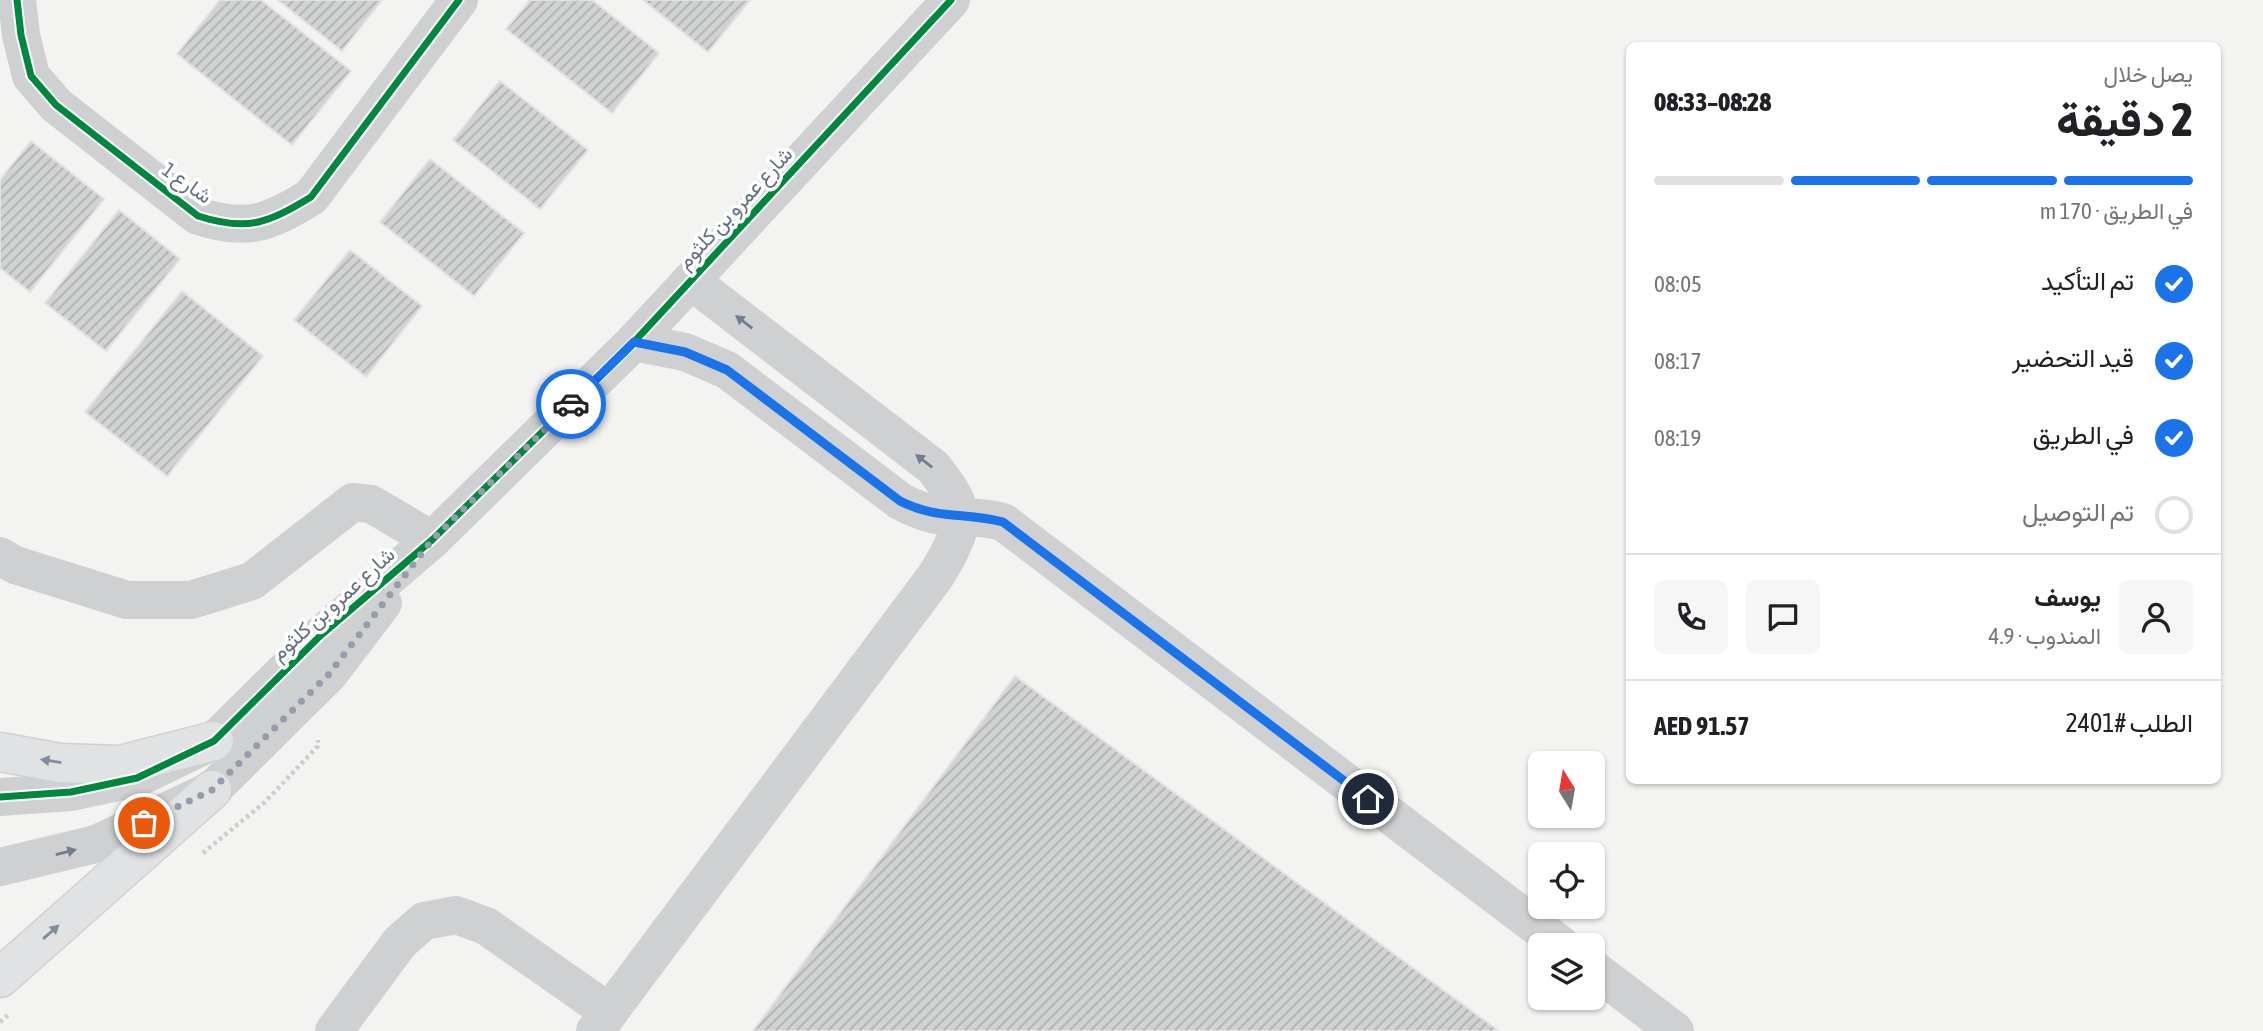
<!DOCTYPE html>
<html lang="ar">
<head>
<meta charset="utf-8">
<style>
	:root { --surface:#fff; --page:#f6f6f6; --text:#202124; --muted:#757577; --line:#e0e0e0; --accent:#1a73e8 }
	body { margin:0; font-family:"Asap Condensed",Vazirmatn,sans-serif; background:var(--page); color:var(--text); direction:rtl; height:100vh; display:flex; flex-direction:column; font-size:26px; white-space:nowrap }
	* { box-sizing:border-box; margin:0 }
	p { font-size:23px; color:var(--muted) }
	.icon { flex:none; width:38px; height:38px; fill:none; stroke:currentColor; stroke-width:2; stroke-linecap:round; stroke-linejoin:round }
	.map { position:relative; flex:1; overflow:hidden; direction:ltr }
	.details { position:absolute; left:1626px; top:42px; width:595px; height:742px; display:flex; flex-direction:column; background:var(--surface); border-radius:10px; box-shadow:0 2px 5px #0004; direction:rtl }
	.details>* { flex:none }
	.needle { width:46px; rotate:349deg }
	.tools { position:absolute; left:1528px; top:751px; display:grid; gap:14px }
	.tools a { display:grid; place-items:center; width:77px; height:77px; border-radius:10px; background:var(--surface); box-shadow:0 2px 5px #0004; font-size:35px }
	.pin { position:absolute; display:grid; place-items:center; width:60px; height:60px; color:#fff; margin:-30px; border:4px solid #fff; border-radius:50%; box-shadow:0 2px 7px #0007 }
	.courier { position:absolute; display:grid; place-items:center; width:70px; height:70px; margin:-35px; border:5px solid #1a73e8; border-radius:50%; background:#fff; color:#222; box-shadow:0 2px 9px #0007 }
	.overview em { font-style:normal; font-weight:800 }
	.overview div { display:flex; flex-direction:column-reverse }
	.overview { display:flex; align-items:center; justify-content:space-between; height:119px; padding:0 28px }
	h1 { font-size:46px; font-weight:800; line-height:52px }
	.bar { display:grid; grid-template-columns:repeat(4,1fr); gap:10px 7px; align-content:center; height:84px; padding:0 28px }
	.bar i { height:9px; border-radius:5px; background:var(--line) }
	.bar .current { background:var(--accent) }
	.bar p { grid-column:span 4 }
	.line { display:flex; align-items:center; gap:18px; padding:0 28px; border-top:2px solid var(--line) }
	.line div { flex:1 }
	.round { display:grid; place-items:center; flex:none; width:74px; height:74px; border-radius:10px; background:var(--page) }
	ol { padding:0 28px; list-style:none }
	li { display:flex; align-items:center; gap:21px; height:77px }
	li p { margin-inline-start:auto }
	li .icon { padding:7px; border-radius:50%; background:var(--accent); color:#fff; stroke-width:4 }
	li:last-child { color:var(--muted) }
	li i { width:38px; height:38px; border:4px solid var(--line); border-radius:50% }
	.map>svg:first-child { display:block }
</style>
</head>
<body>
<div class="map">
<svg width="2263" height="1031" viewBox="0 0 2263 1031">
	<defs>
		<pattern id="building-hatch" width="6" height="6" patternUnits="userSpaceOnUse" patternTransform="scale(1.75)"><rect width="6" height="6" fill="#d1d2d2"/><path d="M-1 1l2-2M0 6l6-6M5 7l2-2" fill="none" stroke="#adafb0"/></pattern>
	</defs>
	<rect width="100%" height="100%" fill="#f3f4f1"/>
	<!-- building -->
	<g fill="url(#building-hatch)" stroke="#e2e3e1" stroke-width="2">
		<polygon points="220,0 261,0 351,71 292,145 177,54"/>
		<polygon points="278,0 382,0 342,51"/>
		<polygon points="530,0 592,0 659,53 612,113 506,29"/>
		<polygon points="643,0 750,0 708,52"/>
		<polygon points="500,81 588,150 540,209 453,140"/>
		<polygon points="31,141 104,199 30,292 0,268 0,180"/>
		<polygon points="430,159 524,233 474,296 380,222"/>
		<polygon points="119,210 180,259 106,351 45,303"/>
		<polygon points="350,250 422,306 366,377 294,320"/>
		<polygon points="182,291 263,356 167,476 85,412"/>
		<polygon points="1015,676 1499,1031 753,1031"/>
	</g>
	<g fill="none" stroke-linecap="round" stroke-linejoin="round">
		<defs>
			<g id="highway">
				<polyline points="0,752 60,763 120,765 214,741"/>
				<polyline points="0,978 212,790"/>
			</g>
		</defs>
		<!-- highway casing -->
		<use href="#highway" stroke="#cfd1d1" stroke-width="41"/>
		<!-- path -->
		<g stroke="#cdcdcd" stroke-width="4.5" stroke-dasharray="3.5 3.5" stroke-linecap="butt">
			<polyline points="203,853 265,802 318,746 318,740"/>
			<polyline points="0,1022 8,1015"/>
		</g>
		<!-- minor -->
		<g stroke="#cfd0d1" stroke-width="38">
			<path d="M 17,0 L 21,35 L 31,76 L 56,105 L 198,216 C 248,232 268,223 311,197 L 459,0"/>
			<path d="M 634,342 L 685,352 L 727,370 L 900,501 C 913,508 927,514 942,516 C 963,518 981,516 1003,522 L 1561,945"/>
			<polyline points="0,556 15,565 127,600 191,600 252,581 353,502 371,504 432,540"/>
			<polyline points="0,797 71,792 137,778 214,741 320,636 432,540 634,342 951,0"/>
			<polyline points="0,867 96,844 212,790 329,674 383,603"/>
			<polyline points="1592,968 1675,1031"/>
			<polyline points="334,1031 400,942 424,921 456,915 486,926 609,1012"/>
			<path d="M 595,1031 L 935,577 C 944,563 962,533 960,516 C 958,498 944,481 933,467 L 691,281"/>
		</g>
		<!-- highway -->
		<use href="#highway" stroke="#e1e2e3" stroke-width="38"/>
		<defs>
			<g id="cycleway">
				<path d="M 17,0 L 21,35 L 31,76 L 56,105 L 198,216 C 248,232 268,223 311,197 L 459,0"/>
				<polyline points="0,797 71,792 137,778 214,741 320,636 432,540 634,342 951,0"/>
			</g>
		</defs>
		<!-- cycleway casing -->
		<use href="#cycleway" stroke="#fff" stroke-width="11"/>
		<!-- cycleway -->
		<use href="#cycleway" stroke="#00873e" stroke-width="7"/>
	</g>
	<!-- one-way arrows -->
	<defs><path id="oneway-solid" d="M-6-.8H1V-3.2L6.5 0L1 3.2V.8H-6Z" transform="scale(1.75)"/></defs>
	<g fill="#727e90">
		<use href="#oneway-solid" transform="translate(744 322) rotate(-142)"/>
		<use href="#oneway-solid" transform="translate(924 461) rotate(-142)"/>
		<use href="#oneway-solid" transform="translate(66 852) rotate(-14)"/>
	</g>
	<g fill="#818c9c">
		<use href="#oneway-solid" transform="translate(51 761) rotate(-171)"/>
		<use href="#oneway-solid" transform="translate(51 932) rotate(-41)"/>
	</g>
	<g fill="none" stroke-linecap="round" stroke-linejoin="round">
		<!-- done -->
		<polyline stroke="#949eaa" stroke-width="7" stroke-dasharray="0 12.6" points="144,823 212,790 329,674 432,540 571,404"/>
		<!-- route -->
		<path stroke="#1a73e8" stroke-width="9" d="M 571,404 L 634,342 L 685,352 L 727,370 L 900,501 C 937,520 965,512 1003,522 L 1368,799"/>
	</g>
	<g text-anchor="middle" stroke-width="7" stroke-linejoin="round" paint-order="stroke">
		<!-- street labels -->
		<g font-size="21" fill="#617084" stroke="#fff">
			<text transform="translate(187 183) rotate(35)" y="7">شارع 1</text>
			<text transform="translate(735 208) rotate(-47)" y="7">شارع عمرو بن كلثوم</text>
			<text transform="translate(333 604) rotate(-42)" y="7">شارع عمرو بن كلثوم</text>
		</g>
	</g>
</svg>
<div class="tools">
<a><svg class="needle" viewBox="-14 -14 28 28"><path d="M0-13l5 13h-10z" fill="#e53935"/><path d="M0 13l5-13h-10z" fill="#757577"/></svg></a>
<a><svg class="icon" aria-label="locate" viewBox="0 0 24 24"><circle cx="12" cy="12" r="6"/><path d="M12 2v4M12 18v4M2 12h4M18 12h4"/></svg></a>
<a><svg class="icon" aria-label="layers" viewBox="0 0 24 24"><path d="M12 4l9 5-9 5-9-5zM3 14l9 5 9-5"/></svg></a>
</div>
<div class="pin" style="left:144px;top:823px;background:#ea580c"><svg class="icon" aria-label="bag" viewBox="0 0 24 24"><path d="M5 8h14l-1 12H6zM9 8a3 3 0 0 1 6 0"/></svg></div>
<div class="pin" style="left:1368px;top:799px;background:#1f2937"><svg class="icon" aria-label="home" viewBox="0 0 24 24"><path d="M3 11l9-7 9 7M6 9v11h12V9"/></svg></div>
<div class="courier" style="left:571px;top:404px"><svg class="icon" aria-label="car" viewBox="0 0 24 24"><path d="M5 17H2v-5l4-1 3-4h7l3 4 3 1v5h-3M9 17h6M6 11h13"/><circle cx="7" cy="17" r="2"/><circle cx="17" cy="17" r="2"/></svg></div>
<section class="details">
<div class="overview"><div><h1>2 دقيقة</h1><p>يصل خلال</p></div><em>08:28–08:33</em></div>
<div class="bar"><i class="current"></i><i class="current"></i><i class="current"></i><i></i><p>في الطريق · 170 m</p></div>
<ol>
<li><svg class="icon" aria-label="check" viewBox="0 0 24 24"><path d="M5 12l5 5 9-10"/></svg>تم التأكيد<p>08:05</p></li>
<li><svg class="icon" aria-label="check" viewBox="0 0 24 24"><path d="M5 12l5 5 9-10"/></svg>قيد التحضير<p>08:17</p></li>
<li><svg class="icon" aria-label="check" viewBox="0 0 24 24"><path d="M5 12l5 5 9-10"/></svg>في الطريق<p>08:19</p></li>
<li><i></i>تم التوصيل</li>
</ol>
<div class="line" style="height:126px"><a class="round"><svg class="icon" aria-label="person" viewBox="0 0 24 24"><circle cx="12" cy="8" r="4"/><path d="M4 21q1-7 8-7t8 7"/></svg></a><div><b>يوسف</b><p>المندوب · 4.9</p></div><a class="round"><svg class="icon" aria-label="chat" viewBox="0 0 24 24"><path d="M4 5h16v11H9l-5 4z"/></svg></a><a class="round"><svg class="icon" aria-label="phone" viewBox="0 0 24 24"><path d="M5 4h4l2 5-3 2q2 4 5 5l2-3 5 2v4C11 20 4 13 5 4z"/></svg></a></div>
<div class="line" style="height:91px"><div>الطلب #2401</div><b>AED 91.57</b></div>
</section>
</div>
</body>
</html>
